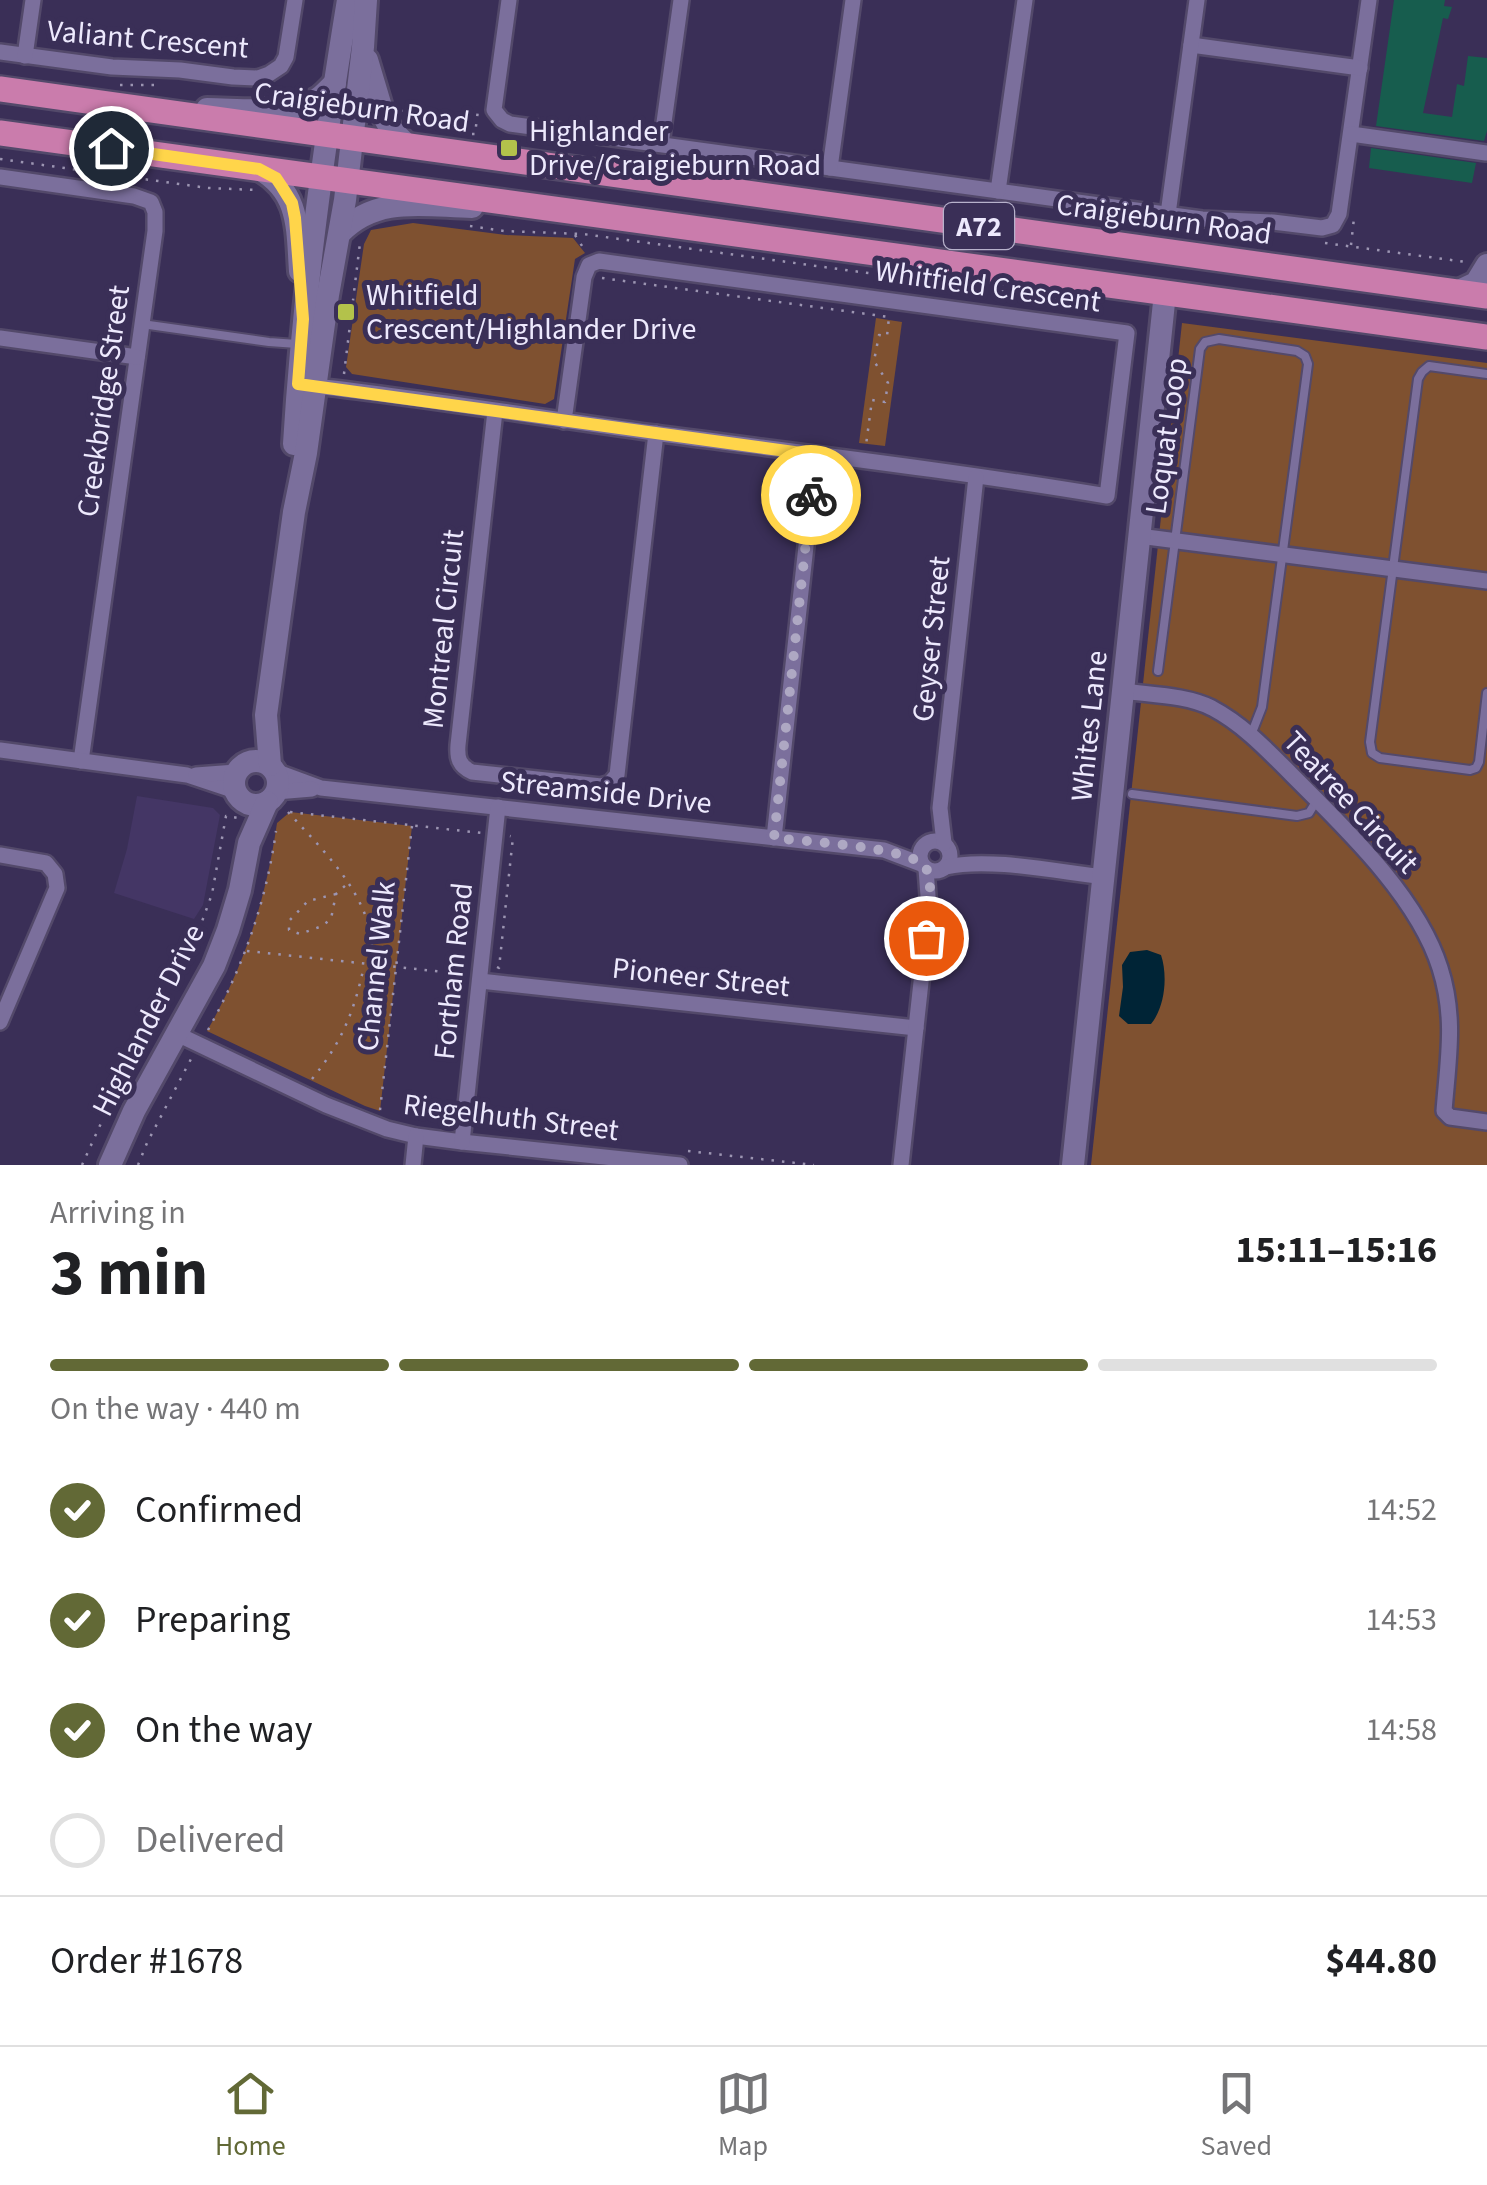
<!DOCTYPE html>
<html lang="en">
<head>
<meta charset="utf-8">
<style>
	:root { --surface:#fff; --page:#f6f6f6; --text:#202124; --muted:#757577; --line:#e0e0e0; --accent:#626936 }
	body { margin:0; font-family:"Source Sans 3",sans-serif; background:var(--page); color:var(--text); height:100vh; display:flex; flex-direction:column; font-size:38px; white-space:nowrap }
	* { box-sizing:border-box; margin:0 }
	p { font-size:32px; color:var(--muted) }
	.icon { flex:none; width:55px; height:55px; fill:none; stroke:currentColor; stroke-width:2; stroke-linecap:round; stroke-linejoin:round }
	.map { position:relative; height:1165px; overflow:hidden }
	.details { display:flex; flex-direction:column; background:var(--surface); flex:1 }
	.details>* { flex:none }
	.pin { position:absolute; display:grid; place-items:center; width:85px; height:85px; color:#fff; margin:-42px; border:5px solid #fff; border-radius:50%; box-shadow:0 2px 10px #0007 }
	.courier { position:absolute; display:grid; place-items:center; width:100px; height:100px; margin:-50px; border:8px solid #ffd54a; border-radius:50%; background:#fff; color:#222; box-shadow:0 2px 12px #0007 }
	.overview em { font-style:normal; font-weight:700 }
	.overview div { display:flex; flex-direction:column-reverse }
	.overview { display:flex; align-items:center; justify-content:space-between; height:170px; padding:0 50px }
	h1 { font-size:65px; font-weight:700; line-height:75px }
	.bar { display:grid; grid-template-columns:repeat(4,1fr); gap:15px 10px; align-content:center; height:120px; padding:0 50px }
	.bar i { height:12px; border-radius:8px; background:var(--line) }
	.bar .active { background:var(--accent) }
	.bar p { grid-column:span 4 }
	.line { display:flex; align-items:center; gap:25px; padding:0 50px; border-top:2px solid var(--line) }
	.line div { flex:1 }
	ol { padding:0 50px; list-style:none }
	li { display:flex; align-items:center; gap:30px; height:110px }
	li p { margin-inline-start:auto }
	li .icon { padding:10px; border-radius:50%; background:var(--accent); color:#fff; stroke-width:4 }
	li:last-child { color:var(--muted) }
	li i { width:55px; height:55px; border:5px solid var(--line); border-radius:50% }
	.tabs { display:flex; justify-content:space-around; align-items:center; height:140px; border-top:2px solid var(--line); background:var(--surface); font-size:28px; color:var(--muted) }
	.tabs a { display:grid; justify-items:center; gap:5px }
	.tabs .active { color:var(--accent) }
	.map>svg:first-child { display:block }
</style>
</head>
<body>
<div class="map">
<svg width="1487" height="1165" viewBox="0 0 1487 1165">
	<rect width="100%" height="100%" fill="#3a2f57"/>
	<!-- built -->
	<polygon fill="#443665" points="137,796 213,808 220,815 203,905 194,919 114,893 127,849"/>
	<!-- green -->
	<g fill="#7f5130">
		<polygon points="413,223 506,235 573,238 585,253 575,259 554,399 545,404 352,374 346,367 364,244 371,230"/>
		<polygon points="876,318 902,322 885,446 859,443"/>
		<polygon points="1182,323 1487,363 1487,1165 1091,1165"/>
		<path d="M 290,812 L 412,826 L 380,1111 L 365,1106 L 207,1031 C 245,965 266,899 277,823 Z"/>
	</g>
	<!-- water -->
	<path fill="#002436" d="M 1147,950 L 1161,955 C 1168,976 1165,1007 1151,1024 L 1128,1024 L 1119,1016 L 1123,987 L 1122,965 L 1130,952 Z"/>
	<!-- building -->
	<g fill="#175d4e">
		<polygon points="1394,0 1445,0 1444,6 1452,7 1448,19 1443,18 1423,113 1452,117 1457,84 1464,86 1468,56 1487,58 1487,131 1484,141 1376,126"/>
		<polygon points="1371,148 1476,163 1472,183 1369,168"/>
	</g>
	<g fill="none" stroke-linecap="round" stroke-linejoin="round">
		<defs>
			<g id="lane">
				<polyline points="142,324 269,342 297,344"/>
				<polyline points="1487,374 1429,366 1422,372 1418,379 1370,742 1372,753 1380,758 1470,770 1476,768 1479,762 1487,693"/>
				<polyline points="1158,671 1200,349 1205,342 1219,339 1297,351 1305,356 1308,364 1262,707 1251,735"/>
				<polyline points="1132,794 1297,816 1309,813 1317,800"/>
			</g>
			<g id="street">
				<polyline points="509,0 494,110 502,120 510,124 1202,219 1273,222 1322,228 1333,225 1339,214 1369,0"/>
				<polyline points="1191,45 1360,68"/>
				<polyline points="0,52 112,67 180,70 233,77 258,78 269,74 281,66 286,57 295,0"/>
				<polyline points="25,56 33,0"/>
				<polyline points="1351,134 1486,153"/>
				<polyline points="661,144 681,0"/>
				<polyline points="830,168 853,0"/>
				<polyline points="0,177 134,196 151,202 155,212 155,231 81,761"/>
				<polyline points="998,191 1025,0"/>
				<polyline points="1168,214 1197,0"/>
				<polyline points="0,338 137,357"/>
				<path d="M 307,385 C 423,398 538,417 654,433 C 805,453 957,471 1107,496 L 1127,333 L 599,261 L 589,265 L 584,277 L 564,421"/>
				<path d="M 495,411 L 458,745 C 457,758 459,766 472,772 L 601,786 L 610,783 L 617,775 L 656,433"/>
				<polyline points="1139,536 1487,581"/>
				<path d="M 1123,691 C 1151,695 1186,695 1212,708 C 1244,725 1268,751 1293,776 C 1345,828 1418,897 1440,968 C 1456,1018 1448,1059 1444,1111 L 1450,1117 L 1487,1122"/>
				<polyline points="0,750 187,775 235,791"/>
				<polyline points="275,771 321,788 884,850 921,864"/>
				<polyline points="196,775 236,772"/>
				<polyline points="276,792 312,789"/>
				<polyline points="774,838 816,455"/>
				<circle cx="935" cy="856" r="15"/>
				<polyline points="944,843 940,808 976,477"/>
				<polyline points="0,855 46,863 55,874 57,888 0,1022"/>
				<path d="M 946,867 C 989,857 1059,872 1103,877"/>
				<polyline points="480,981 916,1028"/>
				<polyline points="177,1034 326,1105 387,1129 416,1136 462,1142 680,1165"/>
				<polyline points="462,1142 498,807"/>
				<polyline points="413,1165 416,1136"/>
				<polyline points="901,1165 929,909 926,869"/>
			</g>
			<g id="secondary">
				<polyline points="367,60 384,117 390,128 409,147"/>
				<path d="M 207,109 C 238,109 291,116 317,99 C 324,95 329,88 335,83"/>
				<path d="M 259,169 C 300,192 297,228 300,271"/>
				<path d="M 340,233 C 377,195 423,206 472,207"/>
				<polyline points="1457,292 1476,283 1487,265"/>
				<path d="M 294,444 C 303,295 324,147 348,0"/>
				<circle cx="256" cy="783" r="22"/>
				<polyline points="270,765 266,715 294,512 306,453 328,295 345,200 363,47 366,0"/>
				<polyline points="110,1165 134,1111 214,966 228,930 240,890 249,843 267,802"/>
				<polyline points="1073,1165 1165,293"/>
			</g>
			<g id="primary">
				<polyline points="0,89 1487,296"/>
				<polyline points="0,133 1487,337"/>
			</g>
		</defs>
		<!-- lane casing -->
		<use href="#lane" stroke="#53496a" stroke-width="12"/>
		<!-- street casing -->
		<use href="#street" stroke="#53496a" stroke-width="20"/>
		<!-- secondary casing -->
		<use href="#secondary" stroke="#53496a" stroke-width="28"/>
		<!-- primary casing -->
		<use href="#primary" stroke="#53496a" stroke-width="30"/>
		<!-- path -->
		<g stroke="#9c95b2" stroke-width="2.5" stroke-dasharray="2.5 8" stroke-linecap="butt">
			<polyline points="120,85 157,85"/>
			<polyline points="400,111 411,108 419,126"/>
			<polyline points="472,134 475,134 478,110"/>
			<polyline points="0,159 208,188 256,190"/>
			<polyline points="470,226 504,231 583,234 1072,301"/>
			<polyline points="575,235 584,249"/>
			<polyline points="1215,237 1242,237"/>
			<polyline points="1325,243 1466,262"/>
			<polyline points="1351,245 1354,218"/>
			<polyline points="602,278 889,317 887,336 879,335 874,361 888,383 885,402 872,400 866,445"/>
			<polyline points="344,374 360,243"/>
			<path d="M 288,812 C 318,845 354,879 368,923 C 372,935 372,950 374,962"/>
			<polyline points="290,812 482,833"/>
			<polyline points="336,894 308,901 289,921 289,930 300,934 322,926 331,919 336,894 347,884"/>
			<polyline points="247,951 463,974"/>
			<polyline points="497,967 499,968 513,837 510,836"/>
			<path d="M 208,1030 C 243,967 266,903 276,831"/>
			<path d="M 312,1079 C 342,1042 354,1012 364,966"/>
			<polyline points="380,1110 412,826"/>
			<polyline points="688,1151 814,1165"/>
			<polyline points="82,1165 118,1086 192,949 212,894 226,816 238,818"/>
			<polyline points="138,1165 147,1143 191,1059"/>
		</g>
		<!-- lane -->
		<use href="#lane" stroke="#7b6f9c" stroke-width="8"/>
		<!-- street -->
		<use href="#street" stroke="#7b6f9c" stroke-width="15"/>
		<!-- secondary -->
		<use href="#secondary" stroke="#7b6f9c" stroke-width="22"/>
		<!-- primary -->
		<use href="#primary" stroke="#ca7cac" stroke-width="25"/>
	</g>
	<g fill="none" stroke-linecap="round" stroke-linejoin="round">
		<!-- done -->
		<path stroke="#aea8c3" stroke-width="10" stroke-dasharray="0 18" d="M 811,495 L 774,838 C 800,841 914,847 926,868 C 934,884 928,921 926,938"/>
		<!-- route -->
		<polyline stroke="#ffd54a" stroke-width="12" points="111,148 259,169 276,178 282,187 292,203 295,218 303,319 298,384 816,455 811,495"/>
	</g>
	<!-- markers -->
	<g fill="#b3c24b" stroke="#3a2f57" stroke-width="4">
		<rect x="499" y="138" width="20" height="20" rx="5"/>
		<rect x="336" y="302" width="20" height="20" rx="5"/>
	</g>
	<g text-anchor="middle" stroke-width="10" stroke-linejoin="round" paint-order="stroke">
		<!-- shield labels -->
		<rect fill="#3a2f57" stroke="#b7b1cb" stroke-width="2.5" x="944" y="203" width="70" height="46" rx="8"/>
		<g font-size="28" font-weight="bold" fill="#ede9fd">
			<text x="979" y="236">A72</text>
		</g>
		<!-- street labels -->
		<g font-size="30" fill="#ede9fd" stroke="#3a2f57">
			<text transform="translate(148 39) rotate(5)" y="10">Valiant Crescent</text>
			<text transform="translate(362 107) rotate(8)" y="10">Craigieburn Road</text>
			<text transform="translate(1164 219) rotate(8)" y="10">Craigieburn Road</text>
			<text transform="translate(988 286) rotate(8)" y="10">Whitfield Crescent</text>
			<text transform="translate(103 401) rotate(-82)" y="10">Creekbridge Street</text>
			<text transform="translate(1166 436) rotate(-82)" y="10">Loquat Loop</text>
			<text transform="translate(443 629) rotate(-84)" y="10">Montreal Circuit</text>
			<text transform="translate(931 639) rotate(-84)" y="10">Geyser Street</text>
			<text transform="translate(1089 726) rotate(-84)" y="10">Whites Lane</text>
			<text transform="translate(606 792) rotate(6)" y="10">Streamside Drive</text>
			<text transform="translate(1351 802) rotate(47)" y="10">Teatree Circuit</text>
			<text transform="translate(376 966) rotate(-84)" y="10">Channel Walk</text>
			<text transform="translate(453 971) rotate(-84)" y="10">Fortham Road</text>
			<text transform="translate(701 977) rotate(6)" y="10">Pioneer Street</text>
			<text transform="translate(148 1020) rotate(-63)" y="10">Highlander Drive</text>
			<text transform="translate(511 1117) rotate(7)" y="10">Riegelhuth Street</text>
		</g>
		<!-- poi labels -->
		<g font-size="30" fill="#ede9fd" stroke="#3a2f57" text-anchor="start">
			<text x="529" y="141">Highlander<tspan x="529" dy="34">Drive/Craigieburn Road</tspan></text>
			<text x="366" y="305">Whitfield<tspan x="366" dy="34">Crescent/Highlander Drive</tspan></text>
		</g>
	</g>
</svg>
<div class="pin" style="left:926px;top:938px;background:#ea580c"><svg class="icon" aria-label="bag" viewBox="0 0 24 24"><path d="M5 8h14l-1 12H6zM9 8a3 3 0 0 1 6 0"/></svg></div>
<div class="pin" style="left:111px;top:148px;background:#1f2937"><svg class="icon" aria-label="home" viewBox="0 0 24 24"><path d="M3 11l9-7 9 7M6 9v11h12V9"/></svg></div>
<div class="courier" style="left:811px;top:495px"><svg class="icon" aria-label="bike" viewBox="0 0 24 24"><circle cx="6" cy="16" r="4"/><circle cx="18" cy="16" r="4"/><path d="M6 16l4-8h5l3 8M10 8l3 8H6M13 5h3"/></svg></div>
</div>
<section class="details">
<div class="overview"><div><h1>3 min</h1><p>Arriving in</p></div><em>15:11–15:16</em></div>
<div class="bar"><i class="active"></i><i class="active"></i><i class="active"></i><i></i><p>On the way · 440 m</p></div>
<ol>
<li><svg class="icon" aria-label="check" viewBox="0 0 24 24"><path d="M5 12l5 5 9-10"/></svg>Confirmed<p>14:52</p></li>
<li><svg class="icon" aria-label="check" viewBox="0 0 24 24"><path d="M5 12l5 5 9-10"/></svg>Preparing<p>14:53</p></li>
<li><svg class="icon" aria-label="check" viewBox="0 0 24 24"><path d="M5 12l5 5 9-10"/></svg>On the way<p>14:58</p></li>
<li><i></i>Delivered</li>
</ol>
<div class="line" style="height:130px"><div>Order #1678</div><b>$44.80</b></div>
</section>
<nav class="tabs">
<a class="active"><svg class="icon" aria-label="home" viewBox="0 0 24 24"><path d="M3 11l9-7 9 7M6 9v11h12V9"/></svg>Home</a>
<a><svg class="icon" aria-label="map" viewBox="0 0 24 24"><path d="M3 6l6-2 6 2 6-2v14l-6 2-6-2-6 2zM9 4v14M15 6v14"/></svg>Map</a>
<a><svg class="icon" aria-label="saved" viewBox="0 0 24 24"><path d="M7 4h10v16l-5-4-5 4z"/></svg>Saved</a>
</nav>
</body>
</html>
